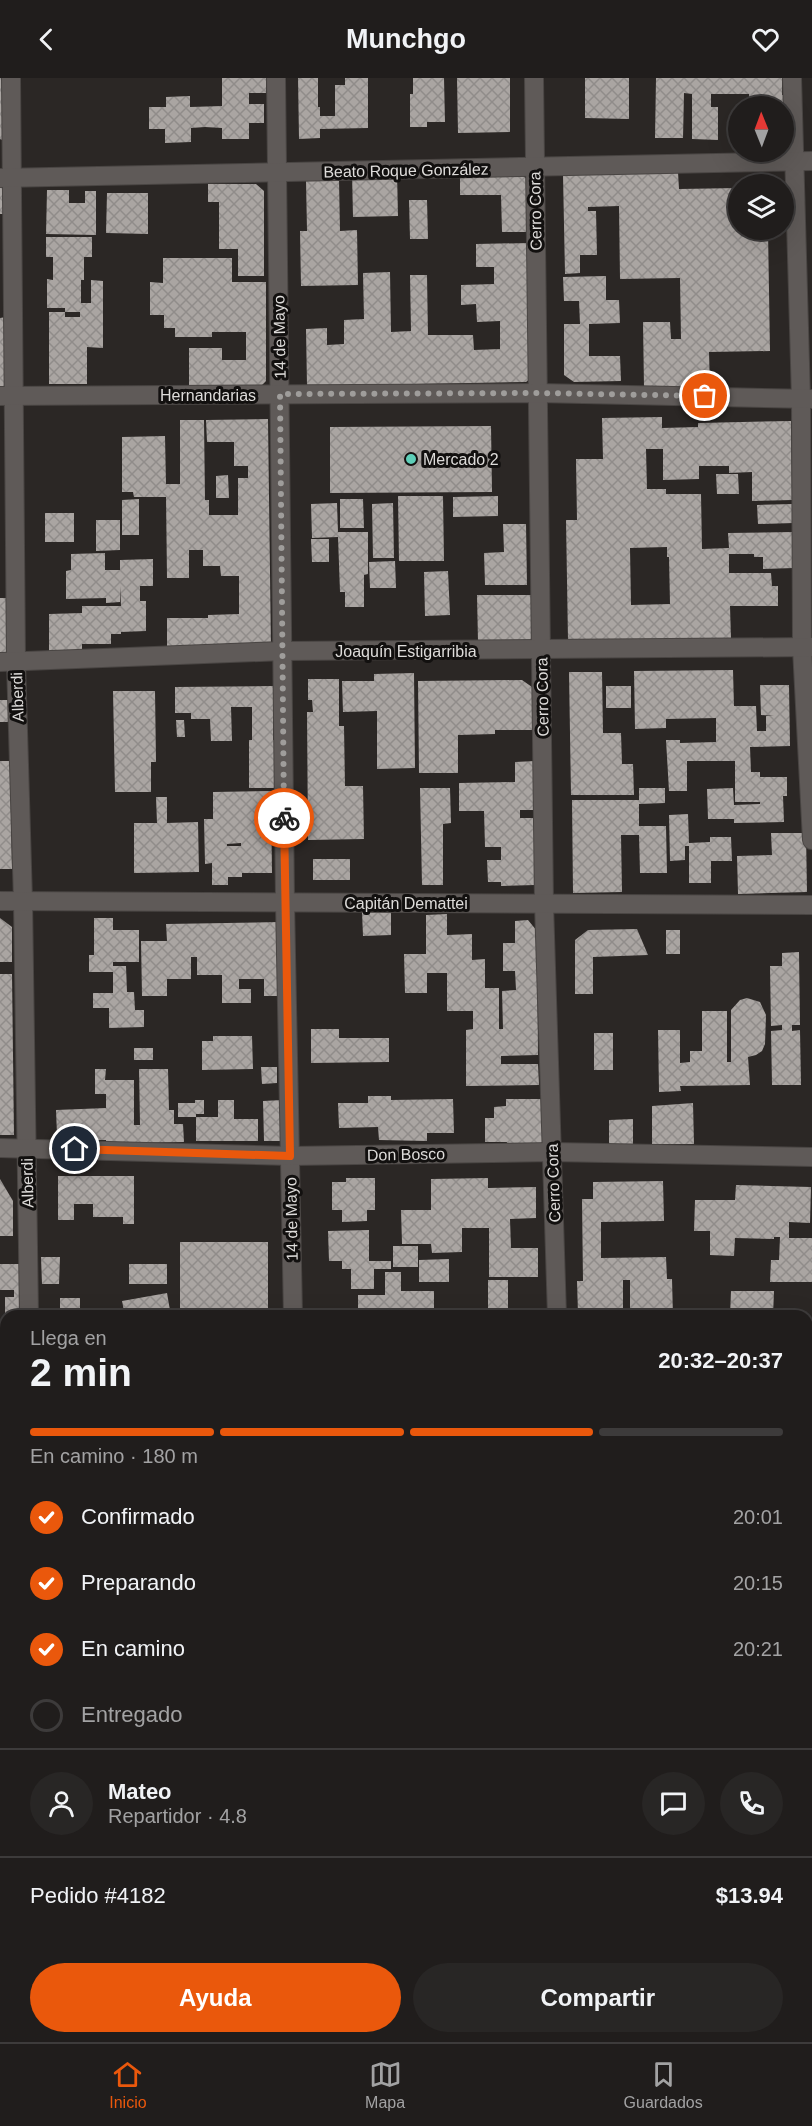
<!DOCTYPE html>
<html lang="es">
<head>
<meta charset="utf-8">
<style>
	:root { --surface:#201d1c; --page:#282625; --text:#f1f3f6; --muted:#a2a2a3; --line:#3d3b3b; --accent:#ea580c }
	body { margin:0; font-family:Arial,sans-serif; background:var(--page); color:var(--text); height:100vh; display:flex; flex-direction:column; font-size:22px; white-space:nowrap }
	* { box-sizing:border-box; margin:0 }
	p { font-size:20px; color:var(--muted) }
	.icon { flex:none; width:33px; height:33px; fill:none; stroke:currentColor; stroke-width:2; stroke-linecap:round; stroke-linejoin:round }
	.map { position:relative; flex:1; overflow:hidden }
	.sheet { position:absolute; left:0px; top:1232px; width:813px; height:734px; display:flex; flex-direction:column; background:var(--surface); border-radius:18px 18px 0 0; box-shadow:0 6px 24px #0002,0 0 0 2px var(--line) }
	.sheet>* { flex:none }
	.needle { width:39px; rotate:359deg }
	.tools { position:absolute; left:728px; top:18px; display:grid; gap:12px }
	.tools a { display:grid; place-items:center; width:66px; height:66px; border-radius:50%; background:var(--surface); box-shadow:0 6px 24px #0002,0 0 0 2px var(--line); font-size:30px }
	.pin { position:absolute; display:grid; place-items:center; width:51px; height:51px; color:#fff; margin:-26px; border:3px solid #fff; border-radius:50%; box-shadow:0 2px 6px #0007 }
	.courier { position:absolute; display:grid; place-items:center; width:60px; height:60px; margin:-30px; border:4px solid #ea580c; border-radius:50%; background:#fff; color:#222; box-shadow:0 2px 8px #0007 }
	.summary em { font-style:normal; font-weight:700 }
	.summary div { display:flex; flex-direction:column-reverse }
	.summary { display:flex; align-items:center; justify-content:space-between; height:102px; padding:0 30px }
	h1 { font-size:39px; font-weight:700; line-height:45px }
	.bar { display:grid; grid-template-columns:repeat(4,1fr); gap:9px 6px; align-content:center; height:72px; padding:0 30px }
	.bar i { height:8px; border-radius:4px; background:var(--line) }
	.bar .selected { background:var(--accent) }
	.bar p { grid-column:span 4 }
	.line { display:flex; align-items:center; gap:15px; padding:0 30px; border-top:2px solid var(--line) }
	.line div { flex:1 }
	.round { display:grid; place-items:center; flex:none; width:63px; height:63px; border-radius:32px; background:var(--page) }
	ol { padding:0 30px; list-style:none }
	li { display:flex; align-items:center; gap:18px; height:66px }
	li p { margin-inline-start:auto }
	li .icon { padding:6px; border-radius:50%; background:var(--accent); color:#fff; stroke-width:4 }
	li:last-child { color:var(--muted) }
	li i { width:33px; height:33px; border:3px solid var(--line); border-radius:50% }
	.action { display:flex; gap:12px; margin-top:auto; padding:12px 30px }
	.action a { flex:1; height:69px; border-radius:36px; background:var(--accent); color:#fff; font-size:24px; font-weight:700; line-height:69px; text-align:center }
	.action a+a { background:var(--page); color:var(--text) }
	header { display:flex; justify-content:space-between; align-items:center; height:78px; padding:0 30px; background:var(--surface); font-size:27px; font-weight:700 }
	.menu { display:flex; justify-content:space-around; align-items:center; height:84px; border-top:2px solid var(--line); background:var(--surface); font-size:16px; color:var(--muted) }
	.menu a { display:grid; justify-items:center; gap:3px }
	.menu .selected { color:var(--accent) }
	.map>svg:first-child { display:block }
</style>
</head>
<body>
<header><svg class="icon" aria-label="back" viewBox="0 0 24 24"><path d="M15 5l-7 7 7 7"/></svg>Munchgo<svg class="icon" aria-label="heart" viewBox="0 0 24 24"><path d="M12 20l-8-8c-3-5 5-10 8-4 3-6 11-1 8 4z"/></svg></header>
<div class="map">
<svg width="812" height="1964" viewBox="0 0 812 1964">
	<defs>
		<pattern id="building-cross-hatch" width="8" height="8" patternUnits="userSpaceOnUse" patternTransform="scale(1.5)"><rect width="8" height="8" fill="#aaa5a2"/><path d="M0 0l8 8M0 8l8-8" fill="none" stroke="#908c8a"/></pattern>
	</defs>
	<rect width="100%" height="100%" fill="#2b2725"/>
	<!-- building -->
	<g fill="url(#building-cross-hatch)" fill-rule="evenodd">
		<polygon points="0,0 3,0 2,62 0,61"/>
		<polygon points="222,0 266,0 266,15 249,15 249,26 264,26 264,45 249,45 249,61 222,61 222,50 205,49 191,50 191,64 165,65 165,51 149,51 149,29 166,29 166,19 190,18 190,29 222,28"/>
		<polygon points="298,0 318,0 318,29 320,29 320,38 335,38 335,7 345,7 345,0 368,0 368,50 320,51 320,60 299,61"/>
		<polygon points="413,0 444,0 445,44 427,44 427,49 410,49 410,16 413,16"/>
		<polygon points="457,0 510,0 510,54 458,55"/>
		<polygon points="585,0 629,0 629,41 585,40"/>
		<polygon points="656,0 782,0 782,17 786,17 785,61 783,60 783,28 749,28 749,16 711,16 711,29 718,29 718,62 692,61 692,16 684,15 683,60 655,60"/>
		<polygon points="397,94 398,138 353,139 352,95"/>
		<polygon points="518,94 528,102 529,154 502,154 501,117 460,117 460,95"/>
		<polygon points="678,94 679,111 738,110 738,152 768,152 770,273 709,274 710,309 644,310 643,244 670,244 671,261 681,261 680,200 620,201 619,128 588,129 588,133 596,133 597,177 580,177 580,195 565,196 563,97"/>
		<polygon points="339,101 340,153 357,152 358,207 301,208 300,153 307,153 306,102"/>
		<rect x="0" y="105" width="6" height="31"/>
		<polygon points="208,106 256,106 264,113 264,198 238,198 238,171 219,171 219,124 208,124"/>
		<polygon points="47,112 69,112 69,125 85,125 85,113 96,113 96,157 46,156"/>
		<polygon points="107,115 148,115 148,156 106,155"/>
		<polygon points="409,122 427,122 428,161 410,161"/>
		<path d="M 46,159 L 92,159 L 92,179 L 84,179 L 84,202 L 81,202 L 81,225 L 91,225 L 91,202 L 103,203 L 103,270 L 87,269 L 87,306 L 49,306 L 49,234 L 65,234 L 65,230 L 47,230 L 47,201 L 53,202 L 53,179 L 46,179 ZM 65,234 L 80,234 L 80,239 L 65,239 Z"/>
		<polygon points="530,165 532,299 526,304 307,308 306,251 327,250 327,267 344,266 344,242 364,241 363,195 390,194 391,254 411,253 410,197 427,197 428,257 473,257 474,272 500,271 500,243 477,244 476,226 461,227 461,207 494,206 494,189 476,189 476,166"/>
		<polygon points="163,180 232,180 232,204 266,204 266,303 259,310 189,310 189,270 222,270 222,282 246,282 246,254 212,254 212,259 175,259 175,250 164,250 164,237 150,237 150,204 163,205"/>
		<polygon points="606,198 606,222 619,222 620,245 589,246 589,278 620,278 621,303 574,304 564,297 564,246 580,246 579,223 564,223 563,199"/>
		<polygon points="6,239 6,311 0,310 0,240"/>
		<path d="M 662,339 L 662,350 L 698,349 L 698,345 L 791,343 L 792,422 L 752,423 L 752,394 L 729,395 L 729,388 L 699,388 L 699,401 L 663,402 L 663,371 L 646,371 L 647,411 L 666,411 L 666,416 L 701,416 L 702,471 L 729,470 L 728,455 L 793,454 L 794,490 L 763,491 L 763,479 L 754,479 L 754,476 L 729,476 L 729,495 L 771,495 L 772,508 L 778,508 L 778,528 L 730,528 L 731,561 L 568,563 L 566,442 L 577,442 L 576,381 L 603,381 L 602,340 ZM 667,469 L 667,479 L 669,479 L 670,526 L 631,527 L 630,470 Z"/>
		<polygon points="268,341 271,570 167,571 167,540 208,540 208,537 239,536 239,498 221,498 220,488 203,488 203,472 189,472 189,500 167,500 166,419 134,419 133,414 122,414 122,359 165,358 166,406 180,406 180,342 204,342 205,422 209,422 209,437 238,437 238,400 248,400 248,388 234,388 234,364 207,364 206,342"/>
		<polygon points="491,348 492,414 330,415 330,349"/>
		<polygon points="716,396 738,396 739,416 717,416"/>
		<polygon points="228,397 229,420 216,420 216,398"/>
		<polygon points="398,418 443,418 444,483 399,483"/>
		<polygon points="498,418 498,438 453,439 453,419"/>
		<polygon points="139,421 139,457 122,457 122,422"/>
		<polygon points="340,421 363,421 364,450 340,450"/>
		<polygon points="337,425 338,454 368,454 368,496 364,497 364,529 345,529 345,514 340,514 338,459 312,460 311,426"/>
		<polygon points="393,425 394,480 373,480 372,426"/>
		<polygon points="793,426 794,445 758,446 757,427"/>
		<rect x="45" y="435" width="29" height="29"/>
		<polygon points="96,442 120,442 120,472 96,473"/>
		<polygon points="503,446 526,446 527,507 485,507 484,475 504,474"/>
		<polygon points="311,461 329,461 329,484 312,484"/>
		<polygon points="105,475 105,492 120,492 120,482 153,481 153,508 140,508 140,523 146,523 146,553 121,554 121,556 111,556 111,566 82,566 82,573 49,573 49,536 82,535 82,528 121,528 120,508 120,524 106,525 106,520 66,521 66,493 71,492 71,476"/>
		<polygon points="395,483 396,510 370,510 369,484"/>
		<polygon points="448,493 450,537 425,538 424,494"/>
		<polygon points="477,517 531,517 532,563 478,564"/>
		<polygon points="0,520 7,520 9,576 0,576"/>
		<polygon points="733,592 734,628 756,628 757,653 766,653 766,638 774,638 761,637 760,607 789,607 790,668 750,669 751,694 760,694 760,699 787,699 787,718 783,718 784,744 734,745 734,741 708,741 707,711 733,710 734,727 760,726 760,724 735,724 735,683 687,683 687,713 669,713 666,662 680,662 680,665 716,664 716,640 666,641 666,650 635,651 634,593"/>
		<polygon points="569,594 602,594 603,655 621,655 622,686 633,686 634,717 571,717"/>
		<polygon points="414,595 415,690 377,691 377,633 343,634 342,603 374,603 374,596"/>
		<polygon points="308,601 339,601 339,648 344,648 345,708 363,708 364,761 308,762 307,634 313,634 312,622 308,622"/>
		<polygon points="522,602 532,609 532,652 495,652 495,656 458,657 458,695 419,695 418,603"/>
		<polygon points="273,608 273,662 279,662 279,710 249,710 249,662 252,662 252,629 231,629 232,663 211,663 210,641 191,641 191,635 175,635 175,609"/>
		<rect x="606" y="608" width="25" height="22"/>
		<polygon points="113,613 155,613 156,684 151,684 151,714 115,714"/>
		<rect x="0" y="622" width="11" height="22"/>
		<polygon points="176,642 184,642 185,659 177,659"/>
		<polygon points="0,683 10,683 12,791 0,791"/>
		<polygon points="535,683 536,732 520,732 520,740 534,740 535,807 501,808 501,804 488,804 487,782 501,782 501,769 485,769 484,733 459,733 459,705 515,704 515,684"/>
		<polygon points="420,710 450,710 451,745 443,746 443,807 422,807"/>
		<polygon points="639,710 665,710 665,725 639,726 639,748 666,748 667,795 640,795 639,757 621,757 622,814 573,815 572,722 639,722"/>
		<path d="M 271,713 L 272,795 L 242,795 L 242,799 L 228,799 L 228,807 L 212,807 L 212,785 L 205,786 L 204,741 L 213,741 L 213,714 ZM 241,765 L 241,768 L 227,768 L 227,766 Z"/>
		<polygon points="156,719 167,719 167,745 198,744 199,794 134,795 134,745 157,745"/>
		<polygon points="688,736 689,765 710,764 710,759 731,759 732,783 711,783 711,805 689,805 689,768 685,768 685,782 670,783 669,737"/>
		<polygon points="771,755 806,755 807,814 738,816 737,778 772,777"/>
		<rect x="313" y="781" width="37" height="21"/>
		<polygon points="362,834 391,834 391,857 363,858"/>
		<polygon points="447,836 447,857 472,856 472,882 485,881 485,910 499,910 499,951 503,951 502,913 516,912 515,893 503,893 503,865 515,865 515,843 528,842 537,853 538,977 501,978 501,986 538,986 539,1007 466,1008 466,952 473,951 473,933 447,933 447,895 427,895 427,915 405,915 404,876 426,876 426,837"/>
		<polygon points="0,840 12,849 12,884 0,884"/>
		<polygon points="94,840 113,840 113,852 139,852 139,884 113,884 113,888 126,888 127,914 134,914 135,932 144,932 144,949 109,950 109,930 93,930 93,915 113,915 113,894 89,894 89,877 94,877"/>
		<polygon points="280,844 281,918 264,918 264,901 239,901 239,911 251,911 251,925 222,925 222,897 197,897 197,879 191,879 191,901 167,901 167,918 142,918 141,863 167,863 166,846"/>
		<polygon points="637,851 648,877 593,879 593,916 575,916 575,862 588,852"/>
		<rect x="666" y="852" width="14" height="24"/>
		<polygon points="799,874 800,947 792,947 792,953 800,952 801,1007 772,1007 771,953 782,952 782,947 771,948 770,888 782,888 782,875"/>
		<polygon points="0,896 12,896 14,1057 0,1057"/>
		<polygon points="747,920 760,924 766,937 765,966 762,973 756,977 748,979 750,1007 680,1008 681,1013 659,1014 658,952 680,952 680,985 690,984 690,973 702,973 702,933 727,933 727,984 731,984 731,932 740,922"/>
		<polygon points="311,951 339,951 339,960 389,960 389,984 311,985"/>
		<rect x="594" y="955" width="19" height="37"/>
		<polygon points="213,958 252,958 253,991 202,992 202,963 213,963"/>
		<rect x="134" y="970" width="19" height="12"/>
		<polygon points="261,989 277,989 277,1005 262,1006"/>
		<polygon points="95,991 106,991 105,1002 134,1002 134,1047 140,1047 139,991 168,991 169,1032 174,1032 174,1046 183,1046 184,1064 106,1065 106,1062 63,1062 57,1057 56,1032 106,1030 106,1016 95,1016"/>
		<polygon points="368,1018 391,1018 391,1022 453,1021 454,1055 427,1055 427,1063 379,1062 378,1049 339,1050 338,1025 368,1025"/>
		<polygon points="506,1021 542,1021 543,1069 506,1069 507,1064 485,1064 485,1040 494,1040 494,1029 506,1028"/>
		<polygon points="195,1022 204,1022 204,1036 196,1036 196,1039 178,1039 178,1025 195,1025"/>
		<polygon points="218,1022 234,1022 234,1041 258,1041 258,1063 196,1063 196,1039 218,1039"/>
		<polygon points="282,1022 282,1063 264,1063 263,1023"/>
		<polygon points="693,1025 694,1066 652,1066 652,1028"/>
		<polygon points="633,1041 633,1066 609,1067 609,1042"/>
		<polygon points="58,1098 134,1098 134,1146 123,1146 123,1139 93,1139 93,1126 74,1126 74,1142 58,1142"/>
		<polygon points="346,1100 375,1100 375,1132 367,1132 367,1143 342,1144 342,1132 332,1132 332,1104 346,1104"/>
		<polygon points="488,1100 488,1110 536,1109 536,1140 510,1141 511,1170 538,1170 538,1199 489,1199 489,1150 462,1150 462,1174 432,1175 431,1166 402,1166 401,1132 431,1132 431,1101"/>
		<polygon points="0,1101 13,1123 13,1158 0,1158"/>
		<polygon points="663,1103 664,1143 601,1144 601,1180 666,1179 667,1201 672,1201 673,1238 630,1238 630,1202 623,1202 623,1236 578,1236 577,1203 583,1203 582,1121 593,1121 593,1104"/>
		<polygon points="736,1107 811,1109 810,1145 789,1144 789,1160 812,1160 812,1204 770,1204 771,1182 779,1182 780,1159 774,1159 774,1161 735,1160 734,1178 710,1177 710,1153 694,1153 695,1122 735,1122"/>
		<polygon points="369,1152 369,1183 391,1183 391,1191 374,1191 374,1211 351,1211 351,1191 342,1191 342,1183 329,1183 328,1153"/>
		<polygon points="180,1164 268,1164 268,1236 266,1238 180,1238"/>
		<rect x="393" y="1168" width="25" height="21"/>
		<polygon points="41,1179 60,1179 59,1206 42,1206"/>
		<polygon points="449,1181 449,1204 419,1204 419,1182"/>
		<polygon points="0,1186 20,1186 29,1238 5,1238 5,1219 14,1219 14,1212 0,1212"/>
		<rect x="129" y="1186" width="38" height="20"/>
		<polygon points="385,1194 401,1194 401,1213 434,1213 434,1238 358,1238 358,1217 385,1217"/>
		<rect x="488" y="1202" width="20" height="36"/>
		<polygon points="731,1213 774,1213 773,1238 730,1238"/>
		<polygon points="167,1215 171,1238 125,1238 122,1223"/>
		<rect x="60" y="1220" width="20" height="18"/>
		<rect x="807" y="1341" width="5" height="41"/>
		<polygon points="6,1342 5,1423 0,1423 0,1343"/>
		<polygon points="6,1495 6,1523 0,1523 0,1496"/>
		<rect x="807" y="1527" width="5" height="25"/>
		<polygon points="807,1601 812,1602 812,1638 807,1638"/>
		<rect x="807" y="1651" width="5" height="26"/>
		<rect x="807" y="1705" width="5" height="19"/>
		<rect x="0" y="1723" width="6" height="27"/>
		<rect x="807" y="1798" width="5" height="26"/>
		<rect x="807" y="1843" width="5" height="36"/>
		<rect x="25" y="1959" width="38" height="5"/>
		<polygon points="132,1959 195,1959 195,1964 131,1964"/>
		<rect x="213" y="1959" width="76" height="5"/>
		<rect x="69" y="1961" width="46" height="3"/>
	</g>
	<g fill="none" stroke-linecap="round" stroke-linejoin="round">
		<defs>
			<g id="street">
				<polyline points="11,0 16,584 23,823 29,1238"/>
				<polyline points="276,0 285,824 293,1238"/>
				<polyline points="534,0 544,826 557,1238"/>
				<polyline points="792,0 801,321 802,570 812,762"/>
				<polyline points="1,100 812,83"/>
				<polyline points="0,318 538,315 812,321"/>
				<polyline points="0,584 283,573 812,569"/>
				<polyline points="0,823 812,827"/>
				<polyline points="0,1070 290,1078 552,1074 812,1079"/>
				<polyline points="0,1296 6,1297"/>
				<polyline points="807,1320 812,1320"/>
				<polyline points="0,1552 6,1552"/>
				<polyline points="807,1579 812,1579"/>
				<polyline points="563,1959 563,1964"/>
			</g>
			<g id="secondary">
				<polyline points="0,1885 6,1885"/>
				<polyline points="807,1910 812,1910"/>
				<polyline points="0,1923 6,1923"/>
				<polyline points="807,1947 812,1947"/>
				<polyline points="307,1959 307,1964"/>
			</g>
		</defs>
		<!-- street casing -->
		<use href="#street" stroke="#494543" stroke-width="20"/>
		<!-- secondary casing -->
		<use href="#secondary" stroke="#494543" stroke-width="20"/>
		<!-- street -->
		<use href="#street" stroke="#5f5a58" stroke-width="18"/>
		<!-- secondary -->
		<use href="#secondary" stroke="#55746c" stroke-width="18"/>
	</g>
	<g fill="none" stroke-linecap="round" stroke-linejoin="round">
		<!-- done -->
		<polyline stroke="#9f9d9b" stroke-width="6" stroke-dasharray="0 10.8" points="284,740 280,316 538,315 705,318"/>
		<!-- route -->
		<polyline stroke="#ea580c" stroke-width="8" points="75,1071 290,1078 284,740"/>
	</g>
	<!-- markers -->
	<circle fill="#5eceb8" stroke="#12100f" stroke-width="2" cx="411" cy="381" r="6"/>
	<g text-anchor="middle" stroke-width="6" stroke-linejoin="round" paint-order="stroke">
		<!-- street labels -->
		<g font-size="16" fill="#dedcda" stroke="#12100f">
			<text transform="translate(406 92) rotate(-1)" y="6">Beato Roque González</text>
			<text transform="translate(535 133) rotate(-91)" y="6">Cerro Cora</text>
			<text transform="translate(279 259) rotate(-91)" y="6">14 de Mayo</text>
			<text x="208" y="323">Hernandarias</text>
			<text x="406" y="579">Joaquín Estigarribia</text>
			<text transform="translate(17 619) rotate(-92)" y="6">Alberdi</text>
			<text transform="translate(542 619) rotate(-91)" y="6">Cerro Cora</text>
			<text x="406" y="831">Capitán Demattei</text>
			<text transform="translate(406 1076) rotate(-1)" y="6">Don Bosco</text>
			<text transform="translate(27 1105) rotate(-91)" y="6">Alberdi</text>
			<text transform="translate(553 1105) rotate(-92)" y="6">Cerro Cora</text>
			<text transform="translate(291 1141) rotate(-91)" y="6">14 de Mayo</text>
		</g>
		<!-- poi labels -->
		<g font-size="16" fill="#dedcda" stroke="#12100f" text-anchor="start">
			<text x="423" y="387">Mercado 2</text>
		</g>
	</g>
</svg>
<div class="tools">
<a><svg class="needle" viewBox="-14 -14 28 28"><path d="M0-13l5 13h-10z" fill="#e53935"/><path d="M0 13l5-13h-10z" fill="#a2a2a3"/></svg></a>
<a><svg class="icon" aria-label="layers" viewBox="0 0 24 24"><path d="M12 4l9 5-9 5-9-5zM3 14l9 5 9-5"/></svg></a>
</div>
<div class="pin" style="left:705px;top:318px;background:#ea580c"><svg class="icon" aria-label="bag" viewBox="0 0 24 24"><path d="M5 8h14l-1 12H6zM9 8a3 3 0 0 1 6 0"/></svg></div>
<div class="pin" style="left:75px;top:1071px;background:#1f2937"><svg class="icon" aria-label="home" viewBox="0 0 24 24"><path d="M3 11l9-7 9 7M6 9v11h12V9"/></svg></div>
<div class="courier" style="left:284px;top:740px"><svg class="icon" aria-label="bike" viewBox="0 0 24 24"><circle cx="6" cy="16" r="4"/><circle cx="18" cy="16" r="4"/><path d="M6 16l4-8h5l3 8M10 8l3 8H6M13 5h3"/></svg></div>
<section class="sheet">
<div class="summary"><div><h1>2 min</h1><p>Llega en</p></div><em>20:32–20:37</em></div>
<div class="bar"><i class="selected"></i><i class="selected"></i><i class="selected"></i><i></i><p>En camino · 180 m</p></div>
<ol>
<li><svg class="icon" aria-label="check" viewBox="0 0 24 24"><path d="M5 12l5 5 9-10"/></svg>Confirmado<p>20:01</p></li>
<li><svg class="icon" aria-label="check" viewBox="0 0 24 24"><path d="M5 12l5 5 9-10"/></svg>Preparando<p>20:15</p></li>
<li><svg class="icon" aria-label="check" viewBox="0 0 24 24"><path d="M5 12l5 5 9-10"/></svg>En camino<p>20:21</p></li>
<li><i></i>Entregado</li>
</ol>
<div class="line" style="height:108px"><a class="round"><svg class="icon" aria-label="person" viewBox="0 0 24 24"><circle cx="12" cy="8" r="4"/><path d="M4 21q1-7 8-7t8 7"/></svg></a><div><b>Mateo</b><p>Repartidor · 4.8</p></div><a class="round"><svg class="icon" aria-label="chat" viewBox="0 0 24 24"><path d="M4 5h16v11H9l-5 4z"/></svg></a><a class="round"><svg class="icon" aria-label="phone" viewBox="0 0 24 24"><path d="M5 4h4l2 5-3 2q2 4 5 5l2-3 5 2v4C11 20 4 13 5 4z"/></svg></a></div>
<div class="line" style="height:78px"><div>Pedido #4182</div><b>$13.94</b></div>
<div class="action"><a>Ayuda</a><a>Compartir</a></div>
</section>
</div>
<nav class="menu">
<a class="selected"><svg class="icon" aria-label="home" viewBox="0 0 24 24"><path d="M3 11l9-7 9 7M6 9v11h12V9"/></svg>Inicio</a>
<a><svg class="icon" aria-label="map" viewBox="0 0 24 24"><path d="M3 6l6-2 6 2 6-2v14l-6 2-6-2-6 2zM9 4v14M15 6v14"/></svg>Mapa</a>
<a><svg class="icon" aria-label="saved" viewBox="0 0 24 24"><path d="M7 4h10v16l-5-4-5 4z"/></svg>Guardados</a>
</nav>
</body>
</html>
